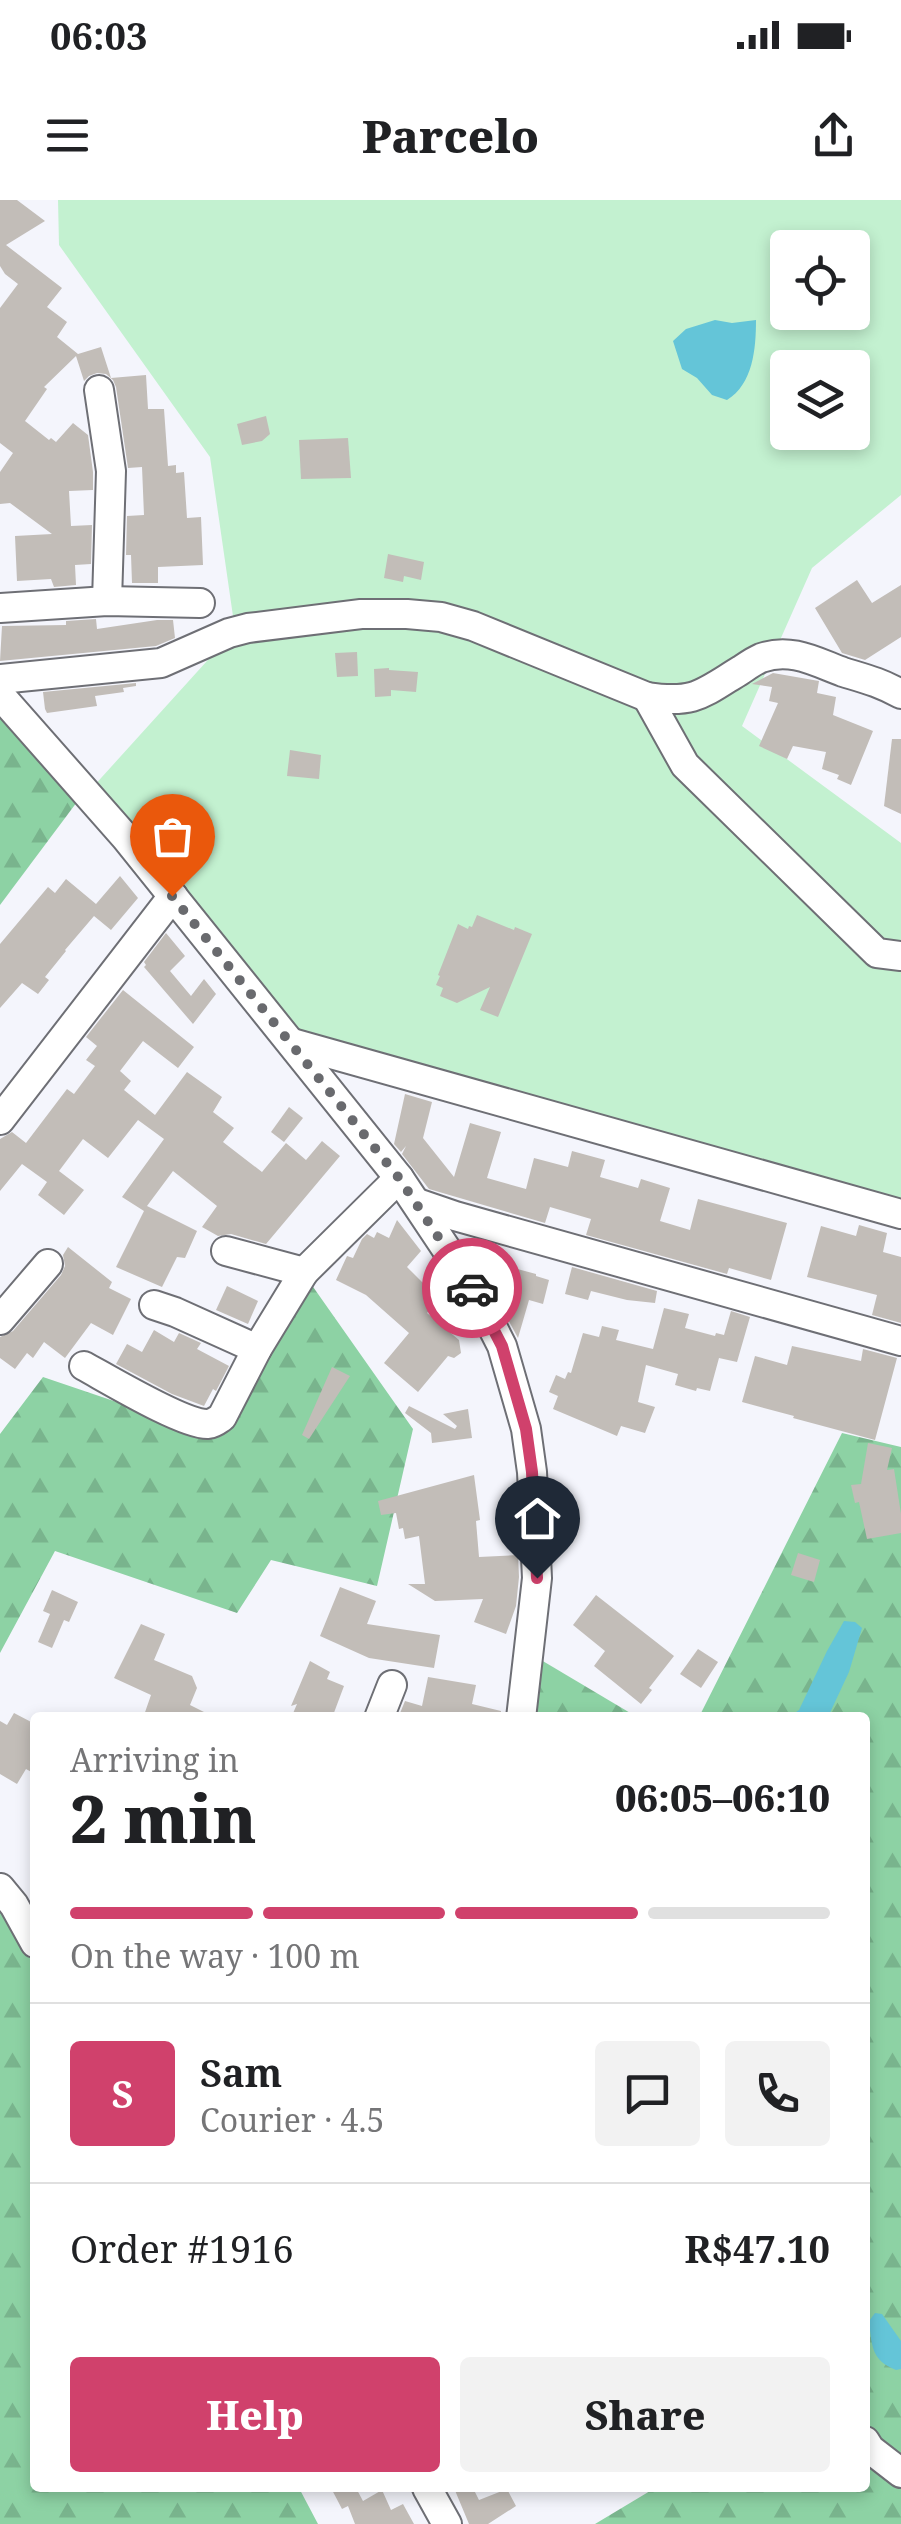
<!DOCTYPE html>
<html lang="en">
<head>
<meta charset="utf-8">
<style>
	:root { --surface:#fff; --page:#f2f2f2; --text:#202124; --muted:#757577; --line:#e0e0e0; --accent:#d0416c }
	body { margin:0; font-family:"Noto Serif",serif; background:var(--page); color:var(--text); height:100vh; display:flex; flex-direction:column; font-size:38px; white-space:nowrap }
	* { box-sizing:border-box; margin:0 }
	p { font-size:32px; color:var(--muted) }
	.icon { flex:none; width:55px; height:55px; fill:none; stroke:currentColor; stroke-width:2; stroke-linecap:round; stroke-linejoin:round }
	.map { position:relative; flex:1; overflow:hidden }
	.panel { position:absolute; left:30px; top:1512px; width:840px; height:780px; display:flex; flex-direction:column; background:var(--surface); border-radius:10px; box-shadow:0 5px 15px #0003 }
	.panel>* { flex:none }
	.fabs { position:absolute; left:770px; top:30px; display:grid; gap:20px }
	.fabs a { display:grid; place-items:center; width:100px; height:100px; border-radius:10px; background:var(--surface); box-shadow:0 5px 15px #0003; font-size:50px }
	.pin { position:absolute; display:grid; place-items:center; width:85px; height:85px; color:#fff; margin:-102px -42px; border-radius:50% 50% 50% 0; rotate:-45deg; box-shadow:0 0 10px #0007 }
	.pin .icon { rotate:45deg }
	.courier { position:absolute; display:grid; place-items:center; width:100px; height:100px; margin:-50px; border:8px solid #d0416c; border-radius:50%; background:#fff; color:#222; box-shadow:0 2px 12px #0007 }
	.overview em { font-style:normal; font-weight:800 }
	.overview div { display:flex; flex-direction:column-reverse }
	.overview { display:flex; align-items:center; justify-content:space-between; height:170px; padding:0 40px }
	h1 { font-size:65px; font-weight:800; line-height:75px }
	.bar { display:grid; grid-template-columns:repeat(4,1fr); gap:15px 10px; align-content:center; height:120px; padding:0 40px }
	.bar i { height:12px; border-radius:8px; background:var(--line) }
	.bar .current { background:var(--accent) }
	.bar p { grid-column:span 4 }
	.line { display:flex; align-items:center; gap:25px; padding:0 40px; border-top:2px solid var(--line) }
	.line div { flex:1 }
	.round { display:grid; place-items:center; flex:none; width:105px; height:105px; border-radius:10px; background:var(--page) }
	.button { display:flex; gap:20px; margin-top:auto; padding:20px 40px }
	.button a { flex:1; height:115px; border-radius:10px; background:var(--accent); color:#fff; font-size:40px; font-weight:800; line-height:115px; text-align:center }
	.button a+a { background:var(--page); color:var(--text) }
	.status { display:flex; justify-content:space-between; align-items:center; height:70px; padding:0 50px; background:var(--surface); direction:ltr }
	.status svg { height:28px; fill:currentColor }
	header { display:flex; justify-content:space-between; align-items:center; height:130px; padding:0 40px; background:var(--surface); font-size:45px; font-weight:800 }
	.map>svg:first-child { display:block }
</style>
</head>
<body>
<div class="status"><b>06:03</b><svg viewBox="0 0 49 12"><path d="M0 12V9h3v3zM5 12V6h3v6zM10 12V3h3v9zM15 12V0h3v12zM26 1h20v11H26zM47 4h2v5h-2z"/></svg></div>
<header><svg class="icon" aria-label="menu" viewBox="0 0 24 24"><path d="M4 6h16M4 12h16M4 18h16"/></svg>Parcelo<svg class="icon" aria-label="share" viewBox="0 0 24 24"><path d="M12 15V3M7 8l5-5 5 5M5 13v7h14v-7"/></svg></header>
<div class="map">
<svg width="901" height="2324" viewBox="0 0 901 2324">
	<defs>
		<pattern id="forest-firs" width="22" height="20" patternUnits="userSpaceOnUse" patternTransform="scale(2.5)"><rect width="22" height="20" fill="#8dd2a4"/><path d="M5 1l3.5 6h-7zM16 11l3.5 6h-7z" fill="#79b48d"/></pattern>
	</defs>
	<rect width="100%" height="100%" fill="#f4f5fc"/>
	<!-- green -->
	<path fill="#c3f1d0" fill-rule="evenodd" d="M 58,0 L 901,0 L 901,295 L 812,368 L 742,526 L 901,643 L 901,1011 L 300,845 L 92,588 L 235,430 L 210,257 L 59,45 ZM 788,48 L 852,48 L 852,112 L 788,112 ZM 788,168 L 852,168 L 852,232 L 788,232 Z"/>
	<!-- forest -->
	<g fill="url(#forest-firs)">
		<polygon points="0,513 77,602 0,705"/>
		<polygon points="304,1074 413,1229 377,1386 271,1360 237,1413 55,1351 0,1453 0,1234 43,1177 220,1237"/>
		<polygon points="842,1233 901,1247 901,2324 595,2324 655,2288 865,2288 865,2051 869,2048 865,2037 865,1518 699,1517"/>
		<polygon points="531,1454 637,1517 523,1518"/>
		<polygon points="0,1697 35,1767 35,2288 299,2288 318,2324 0,2324"/>
	</g>
	<!-- water -->
	<g fill="#64c5d8">
		<path d="M 715,120 L 732,123 L 756,120 C 756,149 753,184 727,200 L 712,195 L 697,178 L 682,169 L 673,141 L 686,129 Z"/>
		<polygon points="844,1421 855,1422 862,1428 849,1472 828,1517 789,1517 799,1510 827,1451"/>
		<path d="M 875,2113 L 882,2114 L 901,2141 L 901,2169 L 896,2170 C 871,2160 872,2146 869,2121 Z"/>
	</g>
	<!-- building -->
	<g fill="#c2bdb8">
		<polygon points="0,0 17,0 45,21 6,45 62,88 47,107 67,122 57,137 78,154 101,147 111,178 146,175 148,209 164,209 168,266 176,265 176,273 184,272 187,318 201,317 203,365 158,367 158,383 132,383 131,355 126,355 127,316 144,315 142,267 128,268 116,187 113,180 106,174 97,173 89,176 84,181 76,156 44,187 47,189 25,221 49,240 51,238 56,242 73,223 88,235 93,272 93,290 69,291 71,326 92,325 91,364 75,365 76,385 54,387 51,379 17,381 15,336 52,334 10,303 0,304 0,272 13,253 0,243 0,108 18,84 5,74 0,66"/>
		<polygon points="266,216 270,234 262,241 242,245 237,224"/>
		<polygon points="348,238 351,278 301,279 299,240"/>
		<polygon points="388,354 424,362 421,380 404,376 403,382 384,378"/>
		<polygon points="857,380 872,403 901,385 901,437 865,460 842,453 815,408"/>
		<polygon points="96,419 97,429 157,420 173,420 175,438 156,446 0,461 2,426 66,425 66,421"/>
		<polygon points="357,452 358,476 337,477 335,453"/>
		<polygon points="389,468 389,470 418,472 416,492 391,490 391,496 375,497 374,469"/>
		<polygon points="773,473 819,481 817,493 836,497 833,515 873,531 851,585 837,579 839,575 822,569 826,552 793,546 787,559 759,546 778,503 769,501 772,487 752,484"/>
		<polygon points="136,483 136,486 123,488 124,492 95,496 97,506 47,513 45,509 43,492"/>
		<polygon points="892,539 901,539 901,614 884,606"/>
		<polygon points="290,550 321,555 319,579 287,576"/>
		<polygon points="120,676 138,698 111,730 94,716 65,750 66,751 45,777 49,780 38,794 22,783 0,808 0,744 48,687 55,693 66,679 96,704"/>
		<polygon points="477,715 514,730 515,727 532,734 498,817 480,810 490,787 457,803 440,796 443,788 436,785 440,776 438,775 458,724 468,729 469,726 472,727"/>
		<polygon points="166,733 185,756 170,771 191,796 204,779 216,794 193,824 144,767 146,765 144,762"/>
		<polygon points="123,790 194,847 178,868 143,841 120,871 131,881 124,890 155,915 187,872 222,897 213,912 234,928 223,942 262,972 286,943 306,960 322,941 340,956 266,1044 231,1034 218,1036 202,1027 217,1006 173,971 147,1006 197,1031 185,1058 177,1057 162,1087 116,1067 144,1011 122,997 164,939 138,920 108,958 83,939 59,971 84,990 64,1015 38,995 47,982 22,964 0,991 0,939 12,932 26,943 67,889 74,894 95,866 86,860 97,846 86,837"/>
		<polygon points="405,894 432,902 423,938 454,977 470,923 501,932 487,978 526,989 534,958 568,967 572,951 605,960 600,977 638,988 641,979 670,988 660,1021 690,1030 698,999 787,1023 771,1080 729,1068 727,1074 586,1035 591,1019 550,1007 545,1023 429,989 402,954 406,946 401,952 394,944"/>
		<polygon points="289,907 303,918 284,942 271,932"/>
		<polygon points="397,1020 421,1051 407,1067 439,1099 427,1113 459,1140 461,1153 454,1158 448,1156 418,1192 384,1163 409,1133 366,1095 336,1080 347,1056 353,1058 362,1039 367,1034 374,1038 377,1032 389,1038"/>
		<polygon points="859,1025 887,1033 883,1052 901,1057 901,1123 872,1115 877,1095 807,1077 821,1026 856,1036"/>
		<polygon points="68,1047 112,1082 109,1088 131,1099 113,1135 91,1123 65,1158 44,1142 33,1158 27,1153 15,1169 0,1158 0,1137 13,1131 61,1075 65,1066 63,1055"/>
		<polygon points="473,1057 536,1074 536,1076 549,1080 543,1104 529,1100 518,1138 505,1114 510,1095 494,1091"/>
		<polygon points="572,1067 657,1091 655,1103 627,1100 591,1091 588,1100 565,1094"/>
		<polygon points="227,1086 258,1101 248,1124 216,1110"/>
		<polygon points="664,1108 689,1114 685,1128 715,1136 716,1133 724,1135 731,1111 750,1117 737,1162 719,1158 710,1191 697,1188 696,1191 675,1185 678,1174 646,1165 638,1202 655,1207 645,1233 621,1226 617,1236 553,1209 558,1196 549,1192 556,1175 565,1179 568,1172 571,1173 583,1133 599,1137 602,1126 619,1130 616,1140 653,1149"/>
		<polygon points="154,1130 174,1142 179,1133 201,1143 197,1149 229,1166 216,1191 213,1189 204,1206 172,1194 116,1164 127,1144 142,1152"/>
		<polygon points="792,1146 861,1161 863,1149 897,1158 875,1240 793,1218 794,1216 742,1202 755,1156 787,1165"/>
		<polygon points="332,1167 350,1176 309,1239 302,1235"/>
		<polygon points="409,1206 455,1229 457,1226 443,1214 468,1209 472,1238 432,1243 431,1233 405,1213"/>
		<polygon points="868,1243 892,1248 887,1270 894,1269 901,1314 901,1333 867,1339 859,1302 855,1303 851,1285 861,1284"/>
		<polygon points="474,1275 480,1320 476,1321 479,1357 518,1355 519,1377 516,1406 506,1434 474,1422 483,1399 435,1401 408,1384 425,1384 419,1336 405,1339 403,1328 399,1329 396,1313 381,1315 378,1301"/>
		<polygon points="798,1353 820,1360 814,1382 791,1375"/>
		<polygon points="340,1387 376,1401 367,1424 440,1435 434,1468 369,1458 320,1436"/>
		<polygon points="52,1390 78,1402 69,1422 64,1420 52,1448 38,1442 50,1414 43,1411"/>
		<polygon points="596,1395 674,1456 649,1488 652,1490 641,1504 594,1466 605,1451 573,1425"/>
		<polygon points="141,1424 165,1434 154,1460 192,1476 197,1488 190,1505 216,1518 143,1518 151,1495 114,1478"/>
		<polygon points="698,1449 718,1462 701,1488 680,1474"/>
		<polygon points="310,1461 330,1472 327,1479 344,1486 332,1518 291,1518 297,1504 291,1506"/>
		<polygon points="428,1477 476,1485 472,1504 501,1511 501,1518 398,1518 405,1501 422,1506"/>
		<polygon points="14,1513 35,1524 35,1574 26,1569 17,1584 0,1574 0,1521 7,1525"/>
		<polygon points="331,2288 356,2288 363,2301 382,2290 391,2310 403,2304 414,2324 355,2324 348,2306 342,2309"/>
		<polygon points="454,2288 473,2288 479,2300 507,2289 516,2306 488,2324 469,2324"/>
	</g>
	<g fill="none" stroke-linecap="round" stroke-linejoin="round">
		<defs>
			<g id="minor">
				<polyline points="99,190 111,271 107,401"/>
				<polyline points="0,408 107,401 200,403"/>
				<path d="M 0,479 L 161,463 L 229,433 L 248,428 L 361,414 L 407,414 L 441,417 L 473,426 L 647,497 C 695,504 702,494 741,470 C 747,466 754,461 761,458 C 791,447 816,462 843,472 C 866,479 879,482 901,494"/>
				<polyline points="0,495 126,638 399,978 473,1089 502,1146 526,1229 532,1272 537,1378 521,1518"/>
				<polyline points="647,497 685,565 877,753 901,756"/>
				<polyline points="292,843 901,1014"/>
				<polyline points="0,920 173,696"/>
				<polyline points="417,1003 455,1016 901,1141"/>
				<polyline points="226,1051 304,1072"/>
				<polyline points="154,1105 175,1112 257,1149"/>
				<polyline points="0,1120 48,1064"/>
				<path d="M 84,1166 C 108,1179 184,1225 208,1224 C 215,1223 216,1221 222,1217 L 257,1149 L 304,1072 L 399,978"/>
				<polyline points="379,1518 392,1485"/>
				<polyline points="0,1688 14,1705 35,1743"/>
				<polyline points="865,2241 870,2249 901,2273"/>
				<polyline points="427,2288 447,2324"/>
			</g>
		</defs>
		<!-- minor casing -->
		<use href="#minor" stroke="#6e6f75" stroke-width="32"/>
		<!-- minor -->
		<use href="#minor" stroke="#fff" stroke-width="28"/>
	</g>
	<g fill="none" stroke-linecap="round" stroke-linejoin="round">
		<!-- done -->
		<polyline stroke="#696a6e" stroke-width="10" stroke-dasharray="0 18" points="172,696 399,978 472,1088"/>
		<!-- route -->
		<polyline stroke="#d0416c" stroke-width="12" points="472,1088 502,1146 526,1229 532,1272 537,1378"/>
	</g>
</svg>
<div class="fabs">
<a><svg class="icon" aria-label="locate" viewBox="0 0 24 24"><circle cx="12" cy="12" r="6"/><path d="M12 2v4M12 18v4M2 12h4M18 12h4"/></svg></a>
<a><svg class="icon" aria-label="layers" viewBox="0 0 24 24"><path d="M12 4l9 5-9 5-9-5zM3 14l9 5 9-5"/></svg></a>
</div>
<div class="pin" style="left:172px;top:696px;background:#ea580c"><svg class="icon" aria-label="bag" viewBox="0 0 24 24"><path d="M5 8h14l-1 12H6zM9 8a3 3 0 0 1 6 0"/></svg></div>
<div class="pin" style="left:537px;top:1378px;background:#1f2937"><svg class="icon" aria-label="home" viewBox="0 0 24 24"><path d="M3 11l9-7 9 7M6 9v11h12V9"/></svg></div>
<div class="courier" style="left:472px;top:1088px"><svg class="icon" aria-label="car" viewBox="0 0 24 24"><path d="M5 17H2v-5l4-1 3-4h7l3 4 3 1v5h-3M9 17h6M6 11h13"/><circle cx="7" cy="17" r="2"/><circle cx="17" cy="17" r="2"/></svg></div>
<section class="panel">
<div class="overview"><div><h1>2 min</h1><p>Arriving in</p></div><em>06:05–06:10</em></div>
<div class="bar"><i class="current"></i><i class="current"></i><i class="current"></i><i></i><p>On the way · 100 m</p></div>
<div class="line" style="height:180px"><b class="round" style="background:var(--accent);color:#fff">S</b><div><b>Sam</b><p>Courier · 4.5</p></div><a class="round"><svg class="icon" aria-label="chat" viewBox="0 0 24 24"><path d="M4 5h16v11H9l-5 4z"/></svg></a><a class="round"><svg class="icon" aria-label="phone" viewBox="0 0 24 24"><path d="M5 4h4l2 5-3 2q2 4 5 5l2-3 5 2v4C11 20 4 13 5 4z"/></svg></a></div>
<div class="line" style="height:130px"><div>Order #1916</div><b>R$47.10</b></div>
<div class="button"><a>Help</a><a>Share</a></div>
</section>
</div>
</body>
</html>
